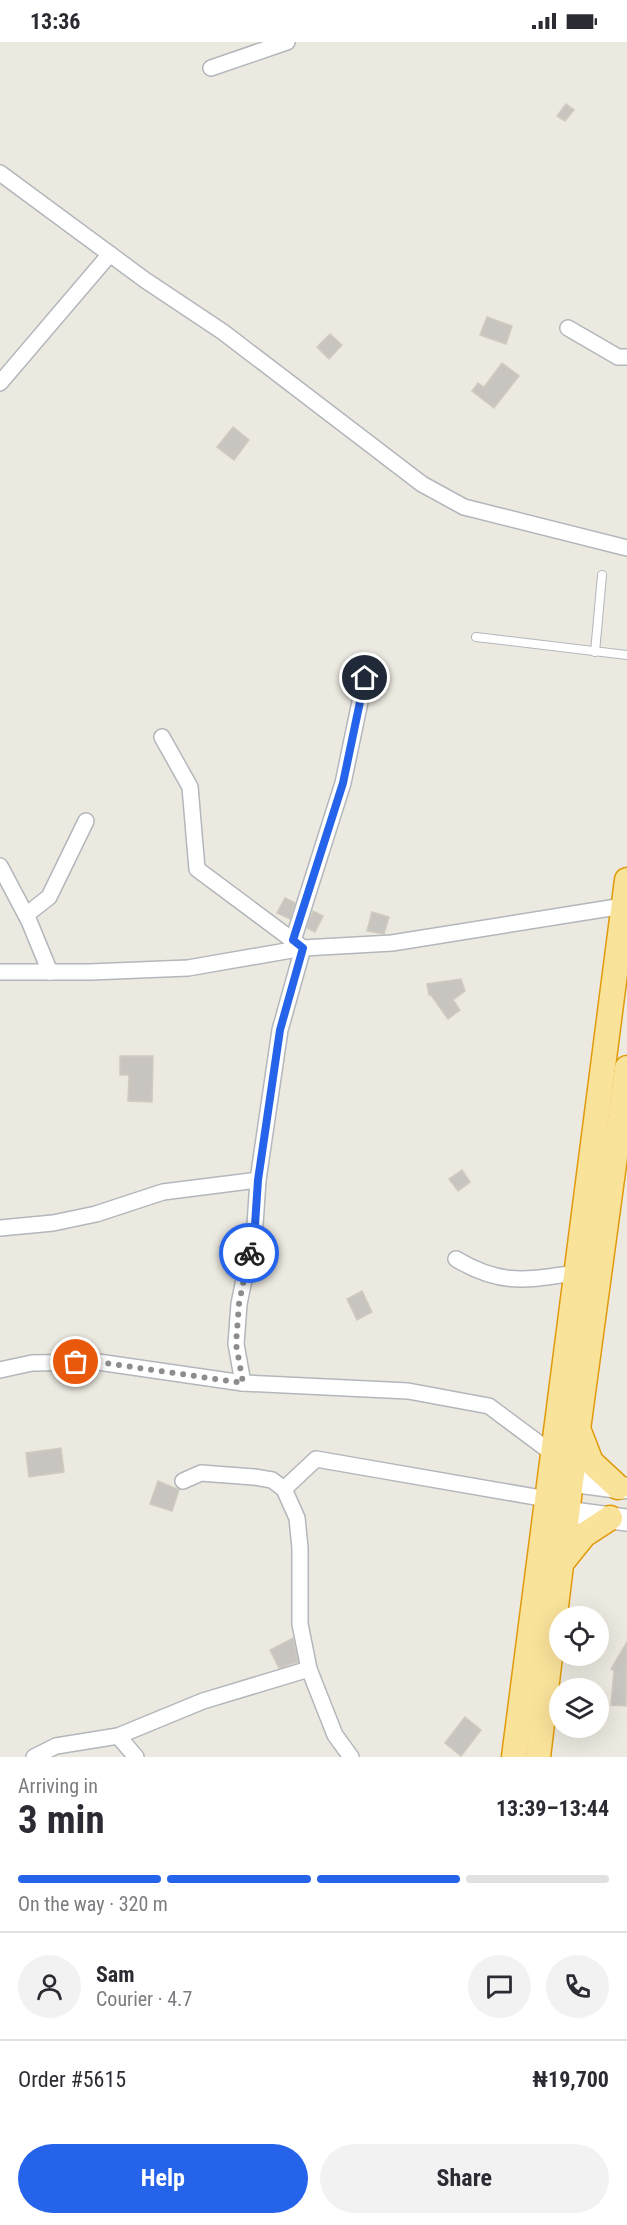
<!DOCTYPE html>
<html lang="en">
<head>
<meta charset="utf-8">
<style>
	:root { --surface:#fff; --page:#f2f2f3; --text:#2b2b33; --muted:#7c7c81; --line:#e1e1e2; --accent:#2563eb }
	body { margin:0; font-family:"Roboto Condensed",sans-serif; background:var(--page); color:var(--text); height:100vh; display:flex; flex-direction:column; font-size:22px; white-space:nowrap }
	* { box-sizing:border-box; margin:0 }
	p { font-size:20px; color:var(--muted) }
	.icon { flex:none; width:33px; height:33px; fill:none; stroke:currentColor; stroke-width:2; stroke-linecap:round; stroke-linejoin:round }
	.map { position:relative; height:1715px; overflow:hidden }
	.sheet { display:flex; flex-direction:column; background:var(--surface); flex:1 }
	.sheet>* { flex:none }
	.fabs { position:absolute; left:549px; top:1564px; display:grid; gap:12px }
	.fabs a { display:grid; place-items:center; width:60px; height:60px; border-radius:50%; background:var(--surface); box-shadow:0 6px 24px #0002; font-size:30px }
	.pin { position:absolute; display:grid; place-items:center; width:51px; height:51px; color:#fff; margin:-26px; border:3px solid #fff; border-radius:50%; box-shadow:0 2px 6px #0007 }
	.courier { position:absolute; display:grid; place-items:center; width:60px; height:60px; margin:-30px; border:4px solid #2563eb; border-radius:50%; background:#fff; color:#222; box-shadow:0 2px 8px #0007 }
	.headline em { font-style:normal; font-weight:700 }
	.headline div { display:flex; flex-direction:column-reverse }
	.headline { display:flex; align-items:center; justify-content:space-between; height:102px; padding:0 18px }
	h1 { font-size:39px; font-weight:700; line-height:45px }
	.bar { display:grid; grid-template-columns:repeat(4,1fr); gap:9px 6px; align-content:center; height:72px; padding:0 18px }
	.bar i { height:8px; border-radius:4px; background:var(--line) }
	.bar .current { background:var(--accent) }
	.bar p { grid-column:span 4 }
	.line { display:flex; align-items:center; gap:15px; padding:0 18px; border-top:2px solid var(--line) }
	.line div { flex:1 }
	.round { display:grid; place-items:center; flex:none; width:63px; height:63px; border-radius:32px; background:var(--page) }
	.action { display:flex; gap:12px; margin-top:auto; padding:12px 18px }
	.action a { flex:1; height:69px; border-radius:36px; background:var(--accent); color:#fff; font-size:24px; font-weight:700; line-height:69px; text-align:center }
	.action a+a { background:var(--page); color:var(--text) }
	.status { display:flex; justify-content:space-between; align-items:center; height:42px; padding:0 30px; background:var(--surface); direction:ltr }
	.status svg { height:16px; fill:currentColor }
	.map>svg:first-child { display:block }
</style>
</head>
<body>
<div class="status"><b>13:36</b><svg viewBox="0 0 49 12"><path d="M0 12V9h3v3zM5 12V6h3v6zM10 12V3h3v9zM15 12V0h3v12zM26 1h20v11H26zM47 4h2v5h-2z"/></svg></div>
<div class="map">
<svg width="627" height="1715" viewBox="0 0 627 1715">
	<rect width="100%" height="100%" fill="#ece9e0"/>
	<!-- building -->
	<g fill="#c8c5c0" stroke="#d0cabf" stroke-width="1.5">
		<polygon points="566,62 574,68 565,79 557,74"/>
		<polygon points="487,275 512,284 506,302 480,293"/>
		<polygon points="330,292 342,303 329,317 317,305"/>
		<polygon points="502,321 519,334 494,366 472,349 478,341 484,345"/>
		<polygon points="233,385 249,398 234,418 217,405"/>
		<polygon points="285,856 295,861 290,877 277,871"/>
		<polygon points="313,869 323,874 315,890 307,886"/>
		<polygon points="372,870 389,875 384,892 367,889"/>
		<polygon points="461,937 465,949 453,958 460,968 448,977 431,953 429,953 427,942"/>
		<polygon points="120,1014 153,1014 152,1060 128,1059 129,1033 120,1033"/>
		<polygon points="462,1128 470,1140 458,1149 449,1137"/>
		<polygon points="362,1249 372,1270 357,1278 347,1257"/>
		<polygon points="61,1406 64,1430 29,1435 26,1411"/>
		<polygon points="158,1439 179,1448 172,1469 150,1462"/>
		<polygon points="293,1596 298,1620 279,1626 270,1608"/>
		<polygon points="627,1600 626,1664 611,1663 614,1629 611,1627"/>
		<polygon points="465,1675 481,1688 461,1714 445,1701"/>
	</g>
	<g fill="none" stroke-linecap="round" stroke-linejoin="round">
		<defs>
			<g id="service">
				<polyline points="476,595 627,613"/>
				<polyline points="595,610 602,533"/>
			</g>
			<g id="minor">
				<polyline points="211,26 287,0"/>
				<polyline points="0,131 145,238 223,290 422,442 464,465 627,506"/>
				<polyline points="568,286 618,315 627,315"/>
				<polyline points="0,341 110,212"/>
				<polyline points="162,695 190,745 197,827 303,906 280,988 258,1138 255,1183 239,1262 236,1302 243,1341"/>
				<polyline points="0,824 29,879 50,930"/>
				<polyline points="26,873 49,855 86,779"/>
				<polyline points="291,905 343,741 365,636"/>
				<polyline points="0,930 90,930 188,926 303,906 392,901 623,864"/>
				<polyline points="0,1186 53,1181 96,1172 163,1150 258,1138"/>
				<path d="M 456,1217 C 501,1244 526,1238 576,1231"/>
				<polyline points="0,1328 32,1321 98,1320 243,1341 408,1349 489,1364 552,1411"/>
				<polyline points="183,1439 201,1431 254,1435 272,1438 284,1447 297,1476 300,1506 300,1582 309,1627 335,1693 351,1715"/>
				<polyline points="284,1447 316,1417 547,1457"/>
				<polyline points="118,1694 136,1715"/>
				<polyline points="34,1715 56,1704 118,1694 203,1659 309,1627"/>
			</g>
			<g id="secondary">
				<polyline points="556,1437 623,1446"/>
				<polyline points="550,1468 627,1478"/>
			</g>
			<g id="trunk">
				<polyline points="579,1389 591,1420 618,1445"/>
				<polyline points="563,1519 584,1493 610,1476"/>
				<polyline points="514,1715 627,838"/>
				<polyline points="538,1715 571,1439 627,1026"/>
			</g>
		</defs>
		<!-- service casing -->
		<use href="#service" stroke="#b3b7bb" stroke-width="10"/>
		<!-- minor casing -->
		<use href="#minor" stroke="#b3b7bb" stroke-width="18"/>
		<!-- secondary casing -->
		<use href="#secondary" stroke="#b4b8bd" stroke-width="24"/>
		<!-- trunk casing -->
		<use href="#trunk" stroke="#e19a0b" stroke-width="27"/>
		<!-- service -->
		<use href="#service" stroke="#fff" stroke-width="8"/>
		<!-- minor -->
		<use href="#minor" stroke="#fff" stroke-width="15"/>
		<!-- secondary -->
		<use href="#secondary" stroke="#fff" stroke-width="21"/>
		<!-- trunk -->
		<use href="#trunk" stroke="#f9e299" stroke-width="24"/>
	</g>
	<g fill="none" stroke-linecap="round" stroke-linejoin="round">
		<!-- done -->
		<polyline stroke="#8c8e8d" stroke-width="6" stroke-dasharray="0 10.8" points="76,1320 98,1320 243,1341 236,1302 239,1262 249,1211"/>
		<!-- route -->
		<polyline stroke="#2563eb" stroke-width="8" points="249,1211 255,1183 258,1138 280,988 303,906 293,898 343,741 365,636"/>
	</g>
</svg>
<div class="fabs">
<a><svg class="icon" aria-label="locate" viewBox="0 0 24 24"><circle cx="12" cy="12" r="6"/><path d="M12 2v4M12 18v4M2 12h4M18 12h4"/></svg></a>
<a><svg class="icon" aria-label="layers" viewBox="0 0 24 24"><path d="M12 4l9 5-9 5-9-5zM3 14l9 5 9-5"/></svg></a>
</div>
<div class="pin" style="left:76px;top:1320px;background:#ea580c"><svg class="icon" aria-label="bag" viewBox="0 0 24 24"><path d="M5 8h14l-1 12H6zM9 8a3 3 0 0 1 6 0"/></svg></div>
<div class="pin" style="left:365px;top:636px;background:#1f2937"><svg class="icon" aria-label="home" viewBox="0 0 24 24"><path d="M3 11l9-7 9 7M6 9v11h12V9"/></svg></div>
<div class="courier" style="left:249px;top:1211px"><svg class="icon" aria-label="bike" viewBox="0 0 24 24"><circle cx="6" cy="16" r="4"/><circle cx="18" cy="16" r="4"/><path d="M6 16l4-8h5l3 8M10 8l3 8H6M13 5h3"/></svg></div>
</div>
<section class="sheet">
<div class="headline"><div><h1>3 min</h1><p>Arriving in</p></div><em>13:39–13:44</em></div>
<div class="bar"><i class="current"></i><i class="current"></i><i class="current"></i><i></i><p>On the way · 320 m</p></div>
<div class="line" style="height:108px"><a class="round"><svg class="icon" aria-label="person" viewBox="0 0 24 24"><circle cx="12" cy="8" r="4"/><path d="M4 21q1-7 8-7t8 7"/></svg></a><div><b>Sam</b><p>Courier · 4.7</p></div><a class="round"><svg class="icon" aria-label="chat" viewBox="0 0 24 24"><path d="M4 5h16v11H9l-5 4z"/></svg></a><a class="round"><svg class="icon" aria-label="phone" viewBox="0 0 24 24"><path d="M5 4h4l2 5-3 2q2 4 5 5l2-3 5 2v4C11 20 4 13 5 4z"/></svg></a></div>
<div class="line" style="height:78px"><div>Order #5615</div><b>₦19,700</b></div>
<div class="action"><a>Help</a><a>Share</a></div>
</section>
</body>
</html>
